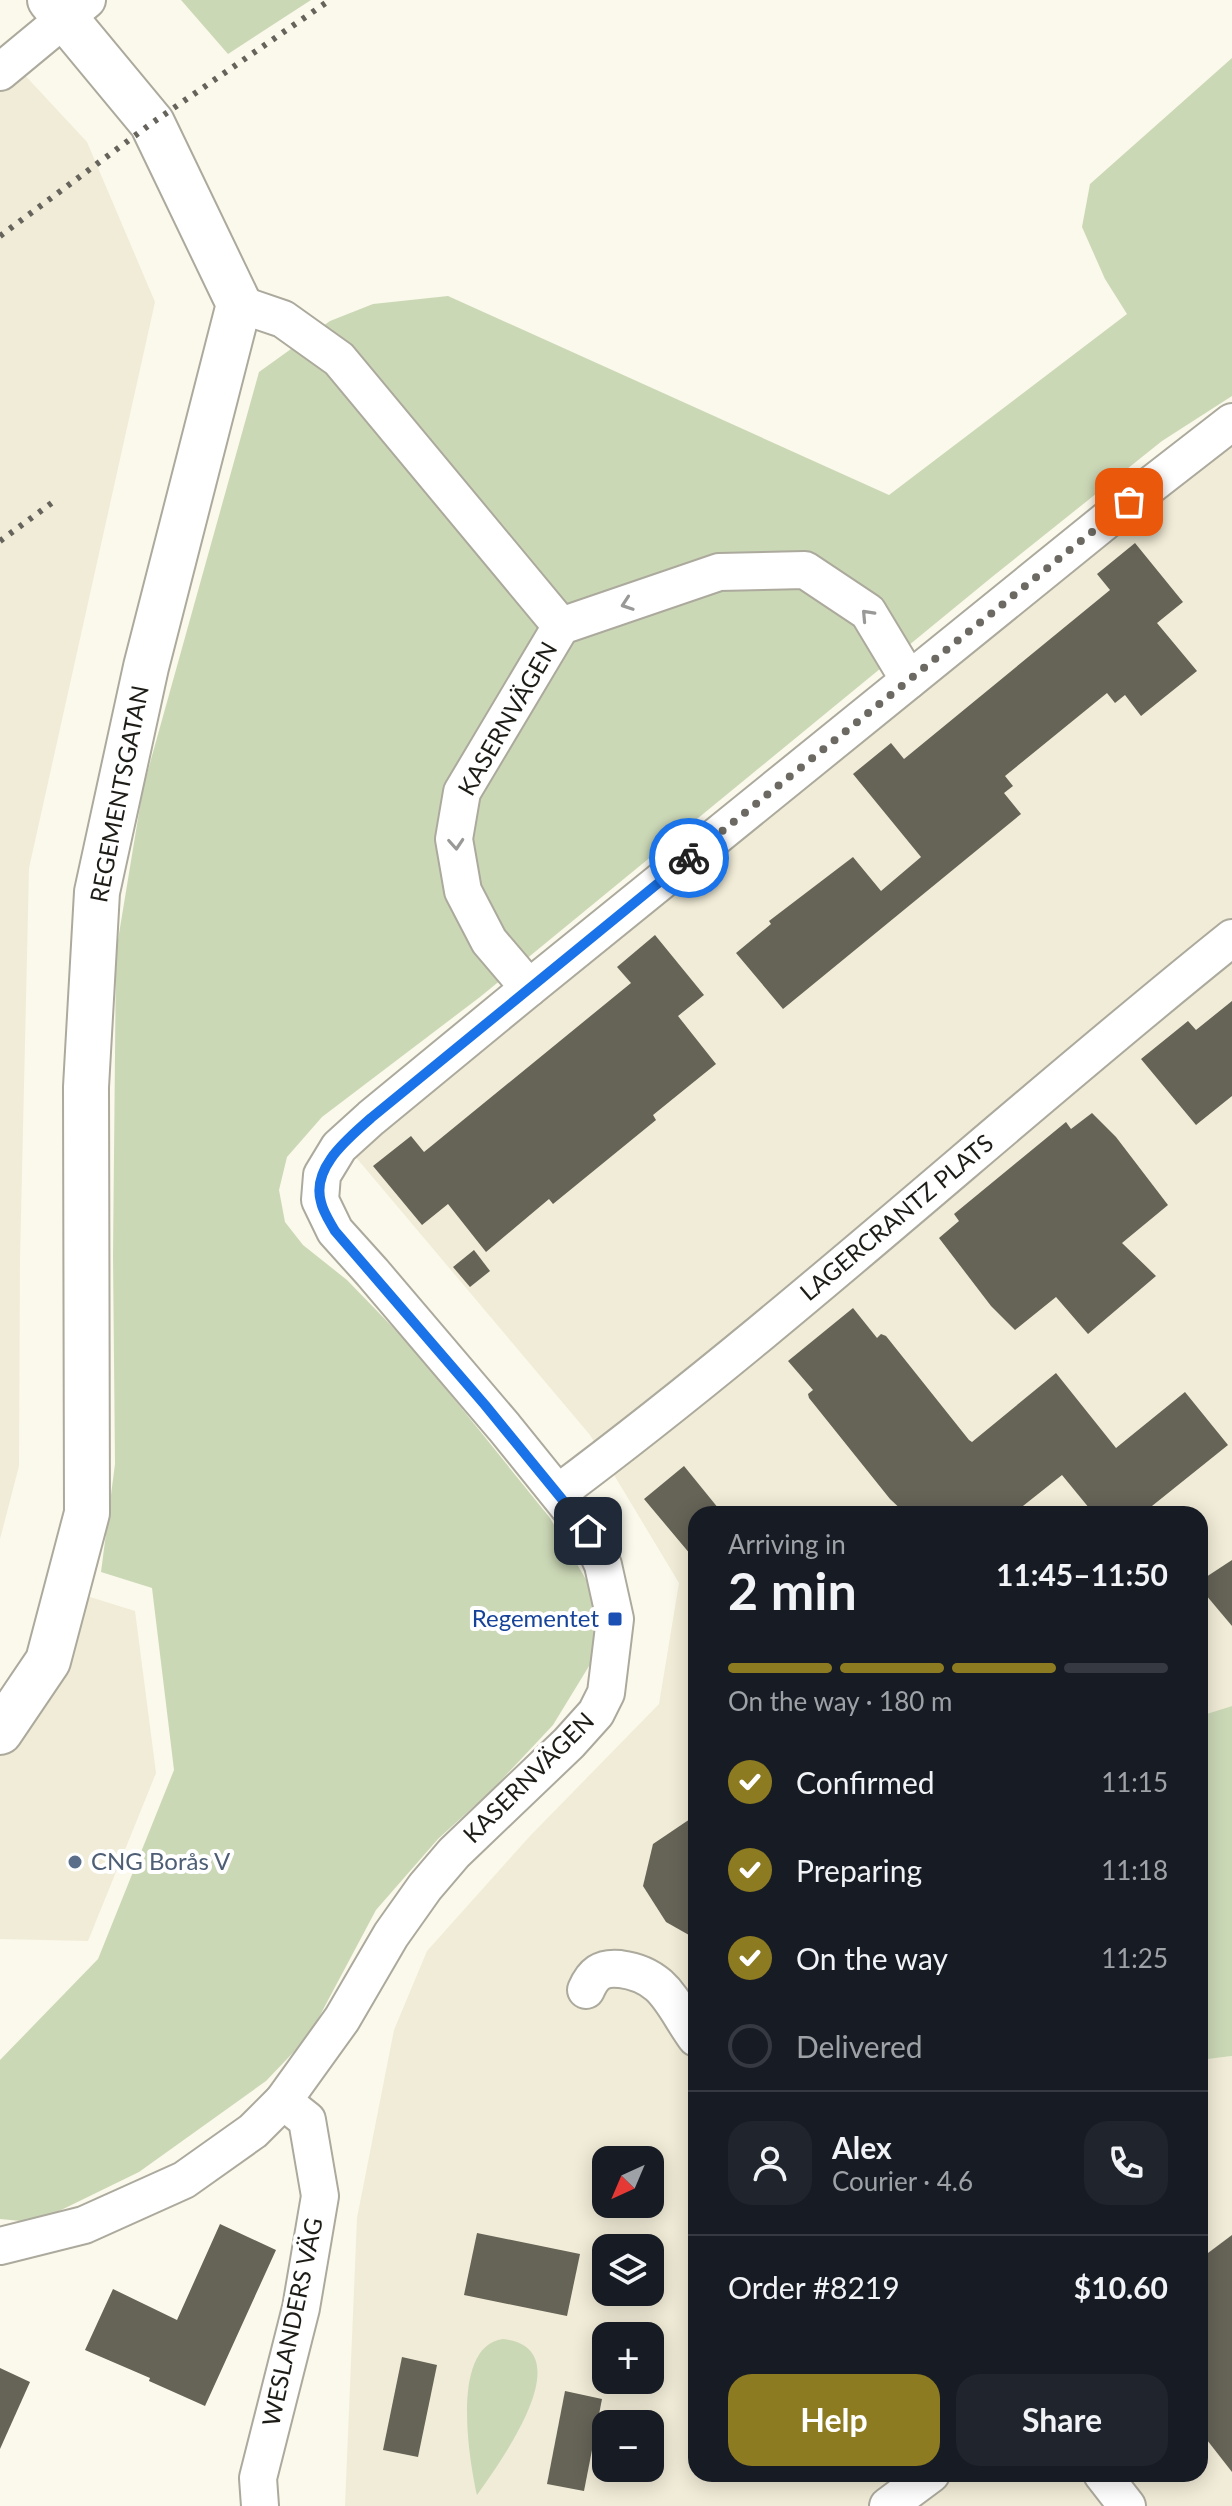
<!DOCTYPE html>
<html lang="en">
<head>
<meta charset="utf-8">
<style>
	:root { --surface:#171b24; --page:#20242c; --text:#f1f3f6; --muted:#9ea1a6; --line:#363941; --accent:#8d7b21 }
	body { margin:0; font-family:Lato,sans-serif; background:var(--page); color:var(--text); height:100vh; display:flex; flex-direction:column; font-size:30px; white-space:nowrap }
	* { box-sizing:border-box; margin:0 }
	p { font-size:26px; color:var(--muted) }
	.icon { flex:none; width:44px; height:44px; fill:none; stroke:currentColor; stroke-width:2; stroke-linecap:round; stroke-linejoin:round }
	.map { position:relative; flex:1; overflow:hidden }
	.side { position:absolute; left:688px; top:1506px; width:520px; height:976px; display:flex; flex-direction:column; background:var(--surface); border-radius:24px; box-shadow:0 4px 20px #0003 }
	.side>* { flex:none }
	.needle { width:52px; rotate:224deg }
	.fabs { position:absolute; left:592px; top:2146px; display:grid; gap:16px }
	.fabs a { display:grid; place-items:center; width:72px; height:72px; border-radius:16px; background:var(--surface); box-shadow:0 4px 20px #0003; font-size:40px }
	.pin { position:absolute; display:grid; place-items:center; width:68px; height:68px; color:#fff; margin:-34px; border-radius:16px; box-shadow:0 4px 12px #0006 }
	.courier { position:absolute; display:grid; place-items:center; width:80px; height:80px; margin:-40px; border:6px solid #1a73e8; border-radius:50%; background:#fff; color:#222; box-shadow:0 2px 10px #0007 }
	.head em { font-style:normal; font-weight:700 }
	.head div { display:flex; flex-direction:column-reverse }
	.head { display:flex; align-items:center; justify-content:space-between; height:136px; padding:0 40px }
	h1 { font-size:52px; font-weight:700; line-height:60px }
	.bar { display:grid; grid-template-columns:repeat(4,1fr); gap:12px 8px; align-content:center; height:96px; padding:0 40px }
	.bar i { height:10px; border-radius:6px; background:var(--line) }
	.bar .current { background:var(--accent) }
	.bar p { grid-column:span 4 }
	.line { display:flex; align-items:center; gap:20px; padding:0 40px; border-top:2px solid var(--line) }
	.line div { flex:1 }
	.round { display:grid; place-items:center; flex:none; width:84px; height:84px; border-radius:24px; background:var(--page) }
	ol { padding:0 40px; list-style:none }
	li { display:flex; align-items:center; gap:24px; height:88px }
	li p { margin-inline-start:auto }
	li .icon { padding:8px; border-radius:50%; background:var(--accent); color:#fff; stroke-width:4 }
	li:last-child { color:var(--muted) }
	li i { width:44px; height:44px; border:4px solid var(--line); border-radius:50% }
	.primary-button { display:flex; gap:16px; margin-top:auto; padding:16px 40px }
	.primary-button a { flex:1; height:92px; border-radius:24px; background:var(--accent); color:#fff; font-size:32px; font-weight:700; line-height:92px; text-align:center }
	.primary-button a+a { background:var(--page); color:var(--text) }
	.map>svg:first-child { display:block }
</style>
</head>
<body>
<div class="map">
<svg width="1232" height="2506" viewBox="0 0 1232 2506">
	<rect width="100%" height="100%" fill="#fbf9eb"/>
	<!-- built -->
	<g fill="#f1ecd7" fill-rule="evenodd">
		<polygon points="19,69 87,142 155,302 29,868 20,1259 19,1466 0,1539 0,84"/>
		<path d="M 1232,437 L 1232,1706 L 1200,1716 L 1200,1514 L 696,1514 L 696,2474 L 1200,2474 L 1200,2060 L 1232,2056 L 1232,2506 L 345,2506 L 357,2218 L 394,2030 L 427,1951 L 530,1836 L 659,1704 L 679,1583 L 590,1435 L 354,1155 ZM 606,2160 L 650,2160 L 650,2204 L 606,2204 ZM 606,2248 L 650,2248 L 650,2292 L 606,2292 ZM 606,2336 L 650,2336 L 650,2380 L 606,2380 ZM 606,2424 L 650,2424 L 650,2468 L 606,2468 Z"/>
		<polygon points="90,1597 135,1611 156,1773 88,1941 0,1939 0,1740 64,1599"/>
	</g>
	<!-- green -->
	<g fill="#cbd8b6">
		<polygon points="181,0 311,0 228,54"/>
		<polygon points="1232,58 1232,396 1162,441 992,577 480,997 322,1117 287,1157 279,1190 285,1222 303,1245 347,1280 413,1348 550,1518 591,1588 597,1653 553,1725 493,1789 438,1839 376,1910 309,2036 266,2081 139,2172 57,2212 21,2221 0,2219 0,2060 98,1959 174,1770 152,1588 101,1572 115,1464 113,1256 116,952 143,788 259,372 330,321 373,304 448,296 889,495 1127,314 1105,279 1082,227 1090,184"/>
		<polygon points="1232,1706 1232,2056 1200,2060 1200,1716"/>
		<path d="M 503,2339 C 585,2348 498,2465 477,2495 C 469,2459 450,2346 503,2339 Z"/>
	</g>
	<!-- building -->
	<g fill="#666357">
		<polygon points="1135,543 1183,602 1157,623 1197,671 1141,716 1125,695 1115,703 1107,693 1005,776 1013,786 1004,793 1021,814 783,1009 736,953 771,924 769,921 853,857 881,891 921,857 853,774 891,743 904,759 1110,590 1097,574"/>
		<polygon points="655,935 704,995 678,1016 716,1064 653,1115 656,1120 553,1204 549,1199 486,1252 448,1204 422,1225 373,1166 411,1136 424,1152 631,983 617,967"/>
		<polygon points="1232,1001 1232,1096 1196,1125 1141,1059 1188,1021 1196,1030"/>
		<polygon points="1092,1113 1116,1137 1168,1205 1122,1243 1156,1276 1088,1334 1056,1297 1015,1330 991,1306 939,1238 959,1221 954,1214 1016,1163 1066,1122 1071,1129"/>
		<polygon points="474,1250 490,1271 470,1287 453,1267"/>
		<polygon points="853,1308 877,1338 881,1334 886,1336 969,1440 972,1442 1056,1373 1116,1448 1185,1392 1228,1445 1142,1514 1094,1514 1062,1475 1013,1514 906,1514 890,1499 809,1398 808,1394 813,1390 788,1361"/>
		<polygon points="684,1466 723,1514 696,1514 696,1561 644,1499"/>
		<polygon points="1232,1560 1232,1626 1200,1588 1200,1581"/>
		<polygon points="696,1815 696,1939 666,1922 643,1886 653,1844"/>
		<polygon points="220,2224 276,2250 205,2406 149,2381 150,2378 85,2350 113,2289 177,2320"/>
		<polygon points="477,2233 580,2254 567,2316 464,2295"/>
		<polygon points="1232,2235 1232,2472 1200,2431 1200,2259"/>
		<polygon points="402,2357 437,2365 418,2457 383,2450"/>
		<polygon points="0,2368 30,2382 0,2449"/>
		<polygon points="565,2391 602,2399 584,2491 547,2484"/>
	</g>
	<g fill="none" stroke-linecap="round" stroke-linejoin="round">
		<defs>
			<g id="street">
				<polyline points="0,72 87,0"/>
				<polyline points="239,304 283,319 339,359 561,626"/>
				<polyline points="529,988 489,941 463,891 454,839 462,792 561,626 719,572 805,570 868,612 909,680"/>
				<path d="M 558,1493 C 791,1319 1005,1120 1232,938"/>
				<path d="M 586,1990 C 593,1974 601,1967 620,1969 C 666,1975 672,2005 696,2038"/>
				<polyline points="0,2246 84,2225 184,2180 253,2131 283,2101 342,2019 391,1935 425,1887 454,1853 569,1743 596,1713 606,1693 615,1619 603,1565 588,1531 504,1427 372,1272 335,1231 320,1200 322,1175 339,1147 371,1118 529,988 1129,502 1232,422"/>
				<polyline points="1102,2474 1127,2506"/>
				<polyline points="260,2506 258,2478 301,2308 320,2196 307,2120 283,2101"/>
				<polyline points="888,2506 931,2474"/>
			</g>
			<polyline id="secondary" points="0,1732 48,1661 87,1513 86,1087 97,892 146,667 239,304 152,123 50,0"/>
		</defs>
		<!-- street casing -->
		<use href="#street" stroke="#aca99d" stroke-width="40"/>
		<!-- secondary casing -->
		<use href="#secondary" stroke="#aca99d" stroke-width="48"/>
		<!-- street -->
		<use href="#street" stroke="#fff" stroke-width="36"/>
		<!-- secondary -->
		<use href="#secondary" stroke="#fff" stroke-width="44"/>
		<!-- rail -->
		<g stroke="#65635b" stroke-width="6" stroke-dasharray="4 8" stroke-linecap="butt">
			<polyline points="0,236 152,123 330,0"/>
			<polyline points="0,541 53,502"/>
		</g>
	</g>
	<!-- one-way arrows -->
	<defs><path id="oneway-chevron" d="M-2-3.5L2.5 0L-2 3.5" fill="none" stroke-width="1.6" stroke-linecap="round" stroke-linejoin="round" transform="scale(2)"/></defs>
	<g stroke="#999997">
		<use href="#oneway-chevron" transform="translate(627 604) rotate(161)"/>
		<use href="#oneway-chevron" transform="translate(867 615) rotate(-133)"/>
		<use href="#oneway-chevron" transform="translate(456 844) rotate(86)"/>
	</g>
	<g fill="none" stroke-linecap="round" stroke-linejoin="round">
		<!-- done -->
		<polyline stroke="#6b6961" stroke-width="8" stroke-dasharray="0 14.4" points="689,858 1129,502"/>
		<!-- route -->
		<path stroke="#1a73e8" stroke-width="10" d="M 588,1531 L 485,1405 L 335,1231 C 330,1222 323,1212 321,1202 C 311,1167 349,1138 371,1118 L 689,858"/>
	</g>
	<!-- markers -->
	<rect fill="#1a4fb4" stroke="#fff" stroke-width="3" x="607" y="1611" width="16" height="16" rx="4"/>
	<circle fill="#5c6f8a" stroke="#fff" stroke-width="3" cx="75" cy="1862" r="8"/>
	<g text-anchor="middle" stroke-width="8" stroke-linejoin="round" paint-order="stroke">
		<!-- street labels -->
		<g font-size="24" fill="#1d1c17" stroke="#fff">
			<text transform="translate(508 719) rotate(-60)" y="8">KASERNVÄGEN</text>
			<text transform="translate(120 794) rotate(-79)" y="8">REGEMENTSGATAN</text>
			<text transform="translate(897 1218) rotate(-40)" y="8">LAGERCRANTZ PLATS</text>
			<text transform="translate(529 1778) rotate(-45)" y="8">KASERNVÄGEN</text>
			<text transform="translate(293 2322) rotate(-78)" y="8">WESLANDERS VÄG</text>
		</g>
		<!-- transit labels -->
		<g font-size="24" fill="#164399" stroke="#fff" text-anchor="end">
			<text x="599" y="1627">Regementet</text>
		</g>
		<!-- service labels -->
		<g font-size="24" fill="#4e5e75" stroke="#fff" text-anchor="start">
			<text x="91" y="1870">CNG Borås V</text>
		</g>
	</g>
</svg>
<div class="fabs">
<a><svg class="needle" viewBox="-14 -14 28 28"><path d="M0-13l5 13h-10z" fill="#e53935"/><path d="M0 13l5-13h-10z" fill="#9ea1a6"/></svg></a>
<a><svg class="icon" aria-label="layers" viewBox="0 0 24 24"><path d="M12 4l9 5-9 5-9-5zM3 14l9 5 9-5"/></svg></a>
<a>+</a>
<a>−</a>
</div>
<div class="pin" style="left:1129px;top:502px;background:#ea580c"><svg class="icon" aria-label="bag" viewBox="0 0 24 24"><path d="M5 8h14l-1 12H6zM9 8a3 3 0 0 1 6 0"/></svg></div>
<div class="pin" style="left:588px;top:1531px;background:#1f2937"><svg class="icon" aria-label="home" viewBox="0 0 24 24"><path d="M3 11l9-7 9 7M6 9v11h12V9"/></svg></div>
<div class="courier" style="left:689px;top:858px"><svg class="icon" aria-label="bike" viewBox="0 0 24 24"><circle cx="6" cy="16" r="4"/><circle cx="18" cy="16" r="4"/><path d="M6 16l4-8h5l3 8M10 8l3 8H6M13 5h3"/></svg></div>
<section class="side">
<div class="head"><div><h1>2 min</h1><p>Arriving in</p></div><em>11:45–11:50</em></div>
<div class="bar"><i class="current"></i><i class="current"></i><i class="current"></i><i></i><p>On the way · 180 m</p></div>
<ol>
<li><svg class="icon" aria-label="check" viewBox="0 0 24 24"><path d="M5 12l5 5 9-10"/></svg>Confirmed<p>11:15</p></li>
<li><svg class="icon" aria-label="check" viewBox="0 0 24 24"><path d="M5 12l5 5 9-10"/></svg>Preparing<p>11:18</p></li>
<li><svg class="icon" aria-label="check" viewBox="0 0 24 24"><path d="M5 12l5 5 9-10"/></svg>On the way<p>11:25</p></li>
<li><i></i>Delivered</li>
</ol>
<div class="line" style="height:144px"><a class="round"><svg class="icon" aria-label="person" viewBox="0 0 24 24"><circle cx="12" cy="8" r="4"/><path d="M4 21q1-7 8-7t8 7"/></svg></a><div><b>Alex</b><p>Courier · 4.6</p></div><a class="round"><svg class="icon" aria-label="phone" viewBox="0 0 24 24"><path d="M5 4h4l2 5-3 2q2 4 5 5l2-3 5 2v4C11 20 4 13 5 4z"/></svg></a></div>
<div class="line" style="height:104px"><div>Order #8219</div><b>$10.60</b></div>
<div class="primary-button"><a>Help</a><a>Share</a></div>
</section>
</div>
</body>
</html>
